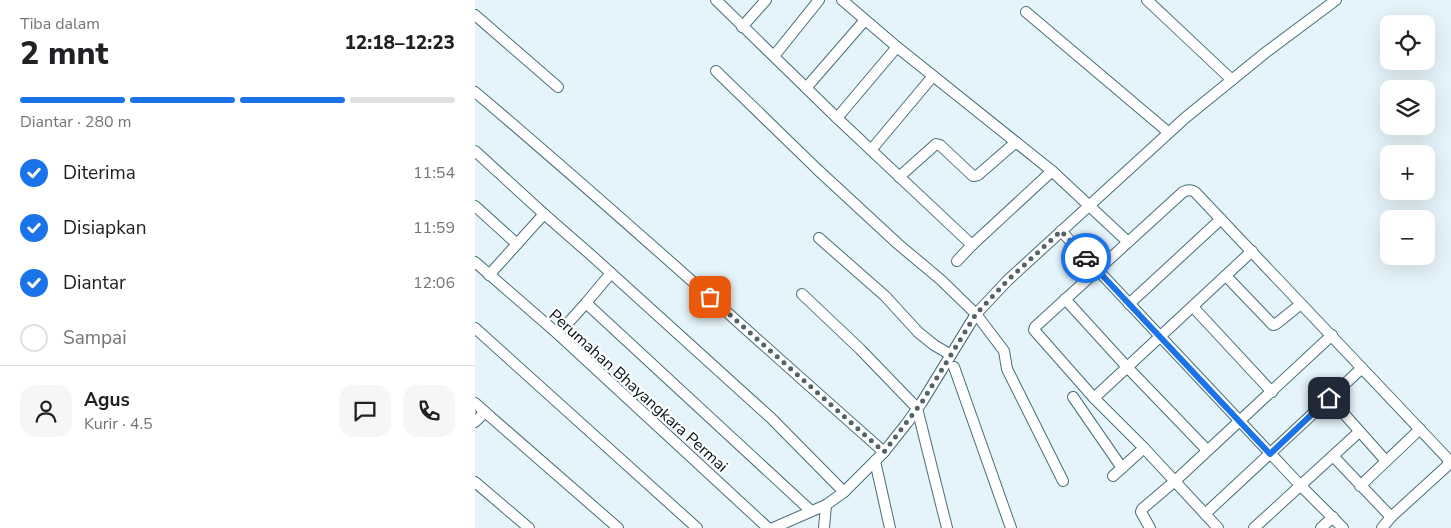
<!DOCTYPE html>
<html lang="id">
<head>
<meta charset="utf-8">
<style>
	:root { --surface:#fff; --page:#f6f6f6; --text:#202124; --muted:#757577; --line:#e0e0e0; --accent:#1a73e8 }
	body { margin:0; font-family:"Nunito Sans",sans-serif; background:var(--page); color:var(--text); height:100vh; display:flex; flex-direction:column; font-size:19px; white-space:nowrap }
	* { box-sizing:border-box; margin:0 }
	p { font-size:16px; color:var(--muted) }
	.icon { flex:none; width:28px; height:28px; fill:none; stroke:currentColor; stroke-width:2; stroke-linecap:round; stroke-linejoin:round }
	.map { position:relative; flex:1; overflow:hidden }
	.side { display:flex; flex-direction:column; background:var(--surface); width:475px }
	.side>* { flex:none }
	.buttons { position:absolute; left:905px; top:15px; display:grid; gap:10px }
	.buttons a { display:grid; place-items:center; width:55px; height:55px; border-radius:10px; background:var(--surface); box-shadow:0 5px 20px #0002; font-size:25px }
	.pin { position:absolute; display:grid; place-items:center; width:42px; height:42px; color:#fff; margin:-21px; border-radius:10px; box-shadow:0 2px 8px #0006 }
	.courier { position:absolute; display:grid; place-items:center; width:50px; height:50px; margin:-25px; border:4px solid #1a73e8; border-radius:50%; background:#fff; color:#222; box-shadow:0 1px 6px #0007 }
	.overview em { font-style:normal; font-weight:800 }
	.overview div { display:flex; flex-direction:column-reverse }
	.overview { display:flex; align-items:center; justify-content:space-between; height:85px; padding:0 20px }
	h1 { font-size:32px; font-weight:800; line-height:38px }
	.bar { display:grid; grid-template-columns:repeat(4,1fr); gap:8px 5px; align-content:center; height:60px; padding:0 20px }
	.bar i { height:6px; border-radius:4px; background:var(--line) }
	.bar .selected { background:var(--accent) }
	.bar p { grid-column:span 4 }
	.line { display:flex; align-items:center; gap:12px; padding:0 20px; border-top:1px solid var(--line) }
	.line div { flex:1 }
	.round { display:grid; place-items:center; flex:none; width:52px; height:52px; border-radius:15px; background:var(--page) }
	ol { padding:0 20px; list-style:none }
	li { display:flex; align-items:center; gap:15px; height:55px }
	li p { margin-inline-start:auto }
	li .icon { padding:5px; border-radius:50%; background:var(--accent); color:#fff; stroke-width:4 }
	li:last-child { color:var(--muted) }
	li i { width:28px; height:28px; border:2px solid var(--line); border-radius:50% }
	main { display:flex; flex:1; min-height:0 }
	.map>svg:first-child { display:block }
</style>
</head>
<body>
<main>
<section class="side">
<div class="overview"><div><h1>2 mnt</h1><p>Tiba dalam</p></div><em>12:18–12:23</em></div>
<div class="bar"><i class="selected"></i><i class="selected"></i><i class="selected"></i><i></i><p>Diantar · 280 m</p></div>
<ol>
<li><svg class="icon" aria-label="check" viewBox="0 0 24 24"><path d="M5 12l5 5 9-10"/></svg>Diterima<p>11:54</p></li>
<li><svg class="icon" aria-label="check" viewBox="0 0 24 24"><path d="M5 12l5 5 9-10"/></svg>Disiapkan<p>11:59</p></li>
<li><svg class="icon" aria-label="check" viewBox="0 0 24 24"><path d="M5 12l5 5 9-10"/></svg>Diantar<p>12:06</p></li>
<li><i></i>Sampai</li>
</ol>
<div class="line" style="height:90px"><a class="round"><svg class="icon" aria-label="person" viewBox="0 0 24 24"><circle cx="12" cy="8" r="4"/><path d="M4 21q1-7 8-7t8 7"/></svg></a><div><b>Agus</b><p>Kurir · 4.5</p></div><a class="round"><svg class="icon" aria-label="chat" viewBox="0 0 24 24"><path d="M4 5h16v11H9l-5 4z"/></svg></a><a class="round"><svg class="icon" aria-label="phone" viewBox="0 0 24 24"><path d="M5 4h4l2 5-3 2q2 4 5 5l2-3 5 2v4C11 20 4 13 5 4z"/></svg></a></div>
</section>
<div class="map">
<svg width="976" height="528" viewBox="0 0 976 528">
	<rect width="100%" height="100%" fill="#e5f4fa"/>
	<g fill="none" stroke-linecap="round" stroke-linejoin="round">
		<defs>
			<g id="minor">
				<polyline points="241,0 362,118 497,245 482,261"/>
				<polyline points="367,0 422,47 577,171"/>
				<polyline points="672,0 757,80"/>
				<polyline points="551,12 693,132"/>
				<polyline points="0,15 83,87"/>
				<polyline points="267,27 291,0"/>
				<polyline points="299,56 344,0"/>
				<polyline points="241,71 343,170 423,244 466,280 501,314 529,351 532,369 588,481"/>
				<polyline points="331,88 390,20"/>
				<path d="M 0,92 C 139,209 273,332 409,452"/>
				<polyline points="362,118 422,47"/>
				<polyline points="396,150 458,76"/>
				<polyline points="0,151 69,214 116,255 296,418 369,492"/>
				<polyline points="424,177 461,144 465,145 498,176 503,175 541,142"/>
				<polyline points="0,206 42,244"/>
				<polyline points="586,231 825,485 868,528"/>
				<polyline points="344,238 410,296 443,332 459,345 476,355"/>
				<polyline points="497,245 577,171 653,242"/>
				<polyline points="0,262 83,334 293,528"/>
				<polyline points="14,275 69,214"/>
				<polyline points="751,276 798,325 801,324 826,304"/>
				<polyline points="327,294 385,349 442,408 472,528"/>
				<polyline points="590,299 652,367 732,450"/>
				<polyline points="111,303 136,273"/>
				<polyline points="654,304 746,219"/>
				<polyline points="718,307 797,392"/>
				<polyline points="0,328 222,528"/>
				<polyline points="83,334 111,303 336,511"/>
				<polyline points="479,367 536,528"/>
				<polyline points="598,397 647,468"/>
				<polyline points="619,398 777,251"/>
				<polyline points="855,398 911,461"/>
				<polyline points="0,403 10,412"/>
				<polyline points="0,422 10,412 143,528"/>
				<polyline points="858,456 916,517"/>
				<polyline points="400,461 415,528"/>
				<polyline points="638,476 669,448"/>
				<polyline points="0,482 54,528"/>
				<polyline points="885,486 945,429"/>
				<polyline points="730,514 887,368"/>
				<polyline points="298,528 351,505 369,492 409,452 432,423 447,402 501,314 533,280 710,118 790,53 861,0"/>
				<polyline points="349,528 351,505"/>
				<polyline points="675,528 666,512 667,509 700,481 857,335"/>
				<path d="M 743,528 L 669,448 L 619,398 L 559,330 L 560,327 L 708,192 C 712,190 716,189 720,192 L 974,460 L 972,466 L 916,517 L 907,528"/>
				<polyline points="779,528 884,432"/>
				<polyline points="846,528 858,517"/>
			</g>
		</defs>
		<!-- minor casing -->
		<use href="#minor" stroke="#496d7a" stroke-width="12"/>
		<!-- minor -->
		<use href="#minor" stroke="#fff" stroke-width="10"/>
	</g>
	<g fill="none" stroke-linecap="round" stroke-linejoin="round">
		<!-- done -->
		<polyline stroke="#546268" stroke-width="5" stroke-dasharray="0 9" points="235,297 409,452 447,402 501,314 533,280 586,231 611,258"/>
		<!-- route -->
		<polyline stroke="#1a73e8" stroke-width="6" points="611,258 795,454 854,398"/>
	</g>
	<g text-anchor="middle" stroke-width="4.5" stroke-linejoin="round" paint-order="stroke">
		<!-- street labels -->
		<g font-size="16" fill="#061419" stroke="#fefefe">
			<text transform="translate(164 390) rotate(42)" y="6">Perumahan Bhayangkara Permai</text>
		</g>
	</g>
</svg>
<div class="buttons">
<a><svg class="icon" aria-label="locate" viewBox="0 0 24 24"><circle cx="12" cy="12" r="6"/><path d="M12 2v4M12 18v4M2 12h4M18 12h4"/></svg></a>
<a><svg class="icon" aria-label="layers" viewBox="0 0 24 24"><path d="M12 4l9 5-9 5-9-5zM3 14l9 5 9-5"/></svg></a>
<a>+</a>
<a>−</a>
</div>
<div class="pin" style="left:235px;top:297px;background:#ea580c"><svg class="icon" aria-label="bag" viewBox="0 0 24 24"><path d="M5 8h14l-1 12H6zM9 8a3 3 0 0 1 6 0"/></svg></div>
<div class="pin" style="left:854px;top:398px;background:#1f2937"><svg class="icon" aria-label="home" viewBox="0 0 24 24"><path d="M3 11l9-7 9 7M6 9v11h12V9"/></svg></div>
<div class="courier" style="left:611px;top:258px"><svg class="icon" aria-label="car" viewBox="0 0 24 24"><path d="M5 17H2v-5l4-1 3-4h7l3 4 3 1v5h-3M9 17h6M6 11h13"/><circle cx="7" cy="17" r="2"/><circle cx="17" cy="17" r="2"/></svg></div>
</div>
</main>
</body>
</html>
